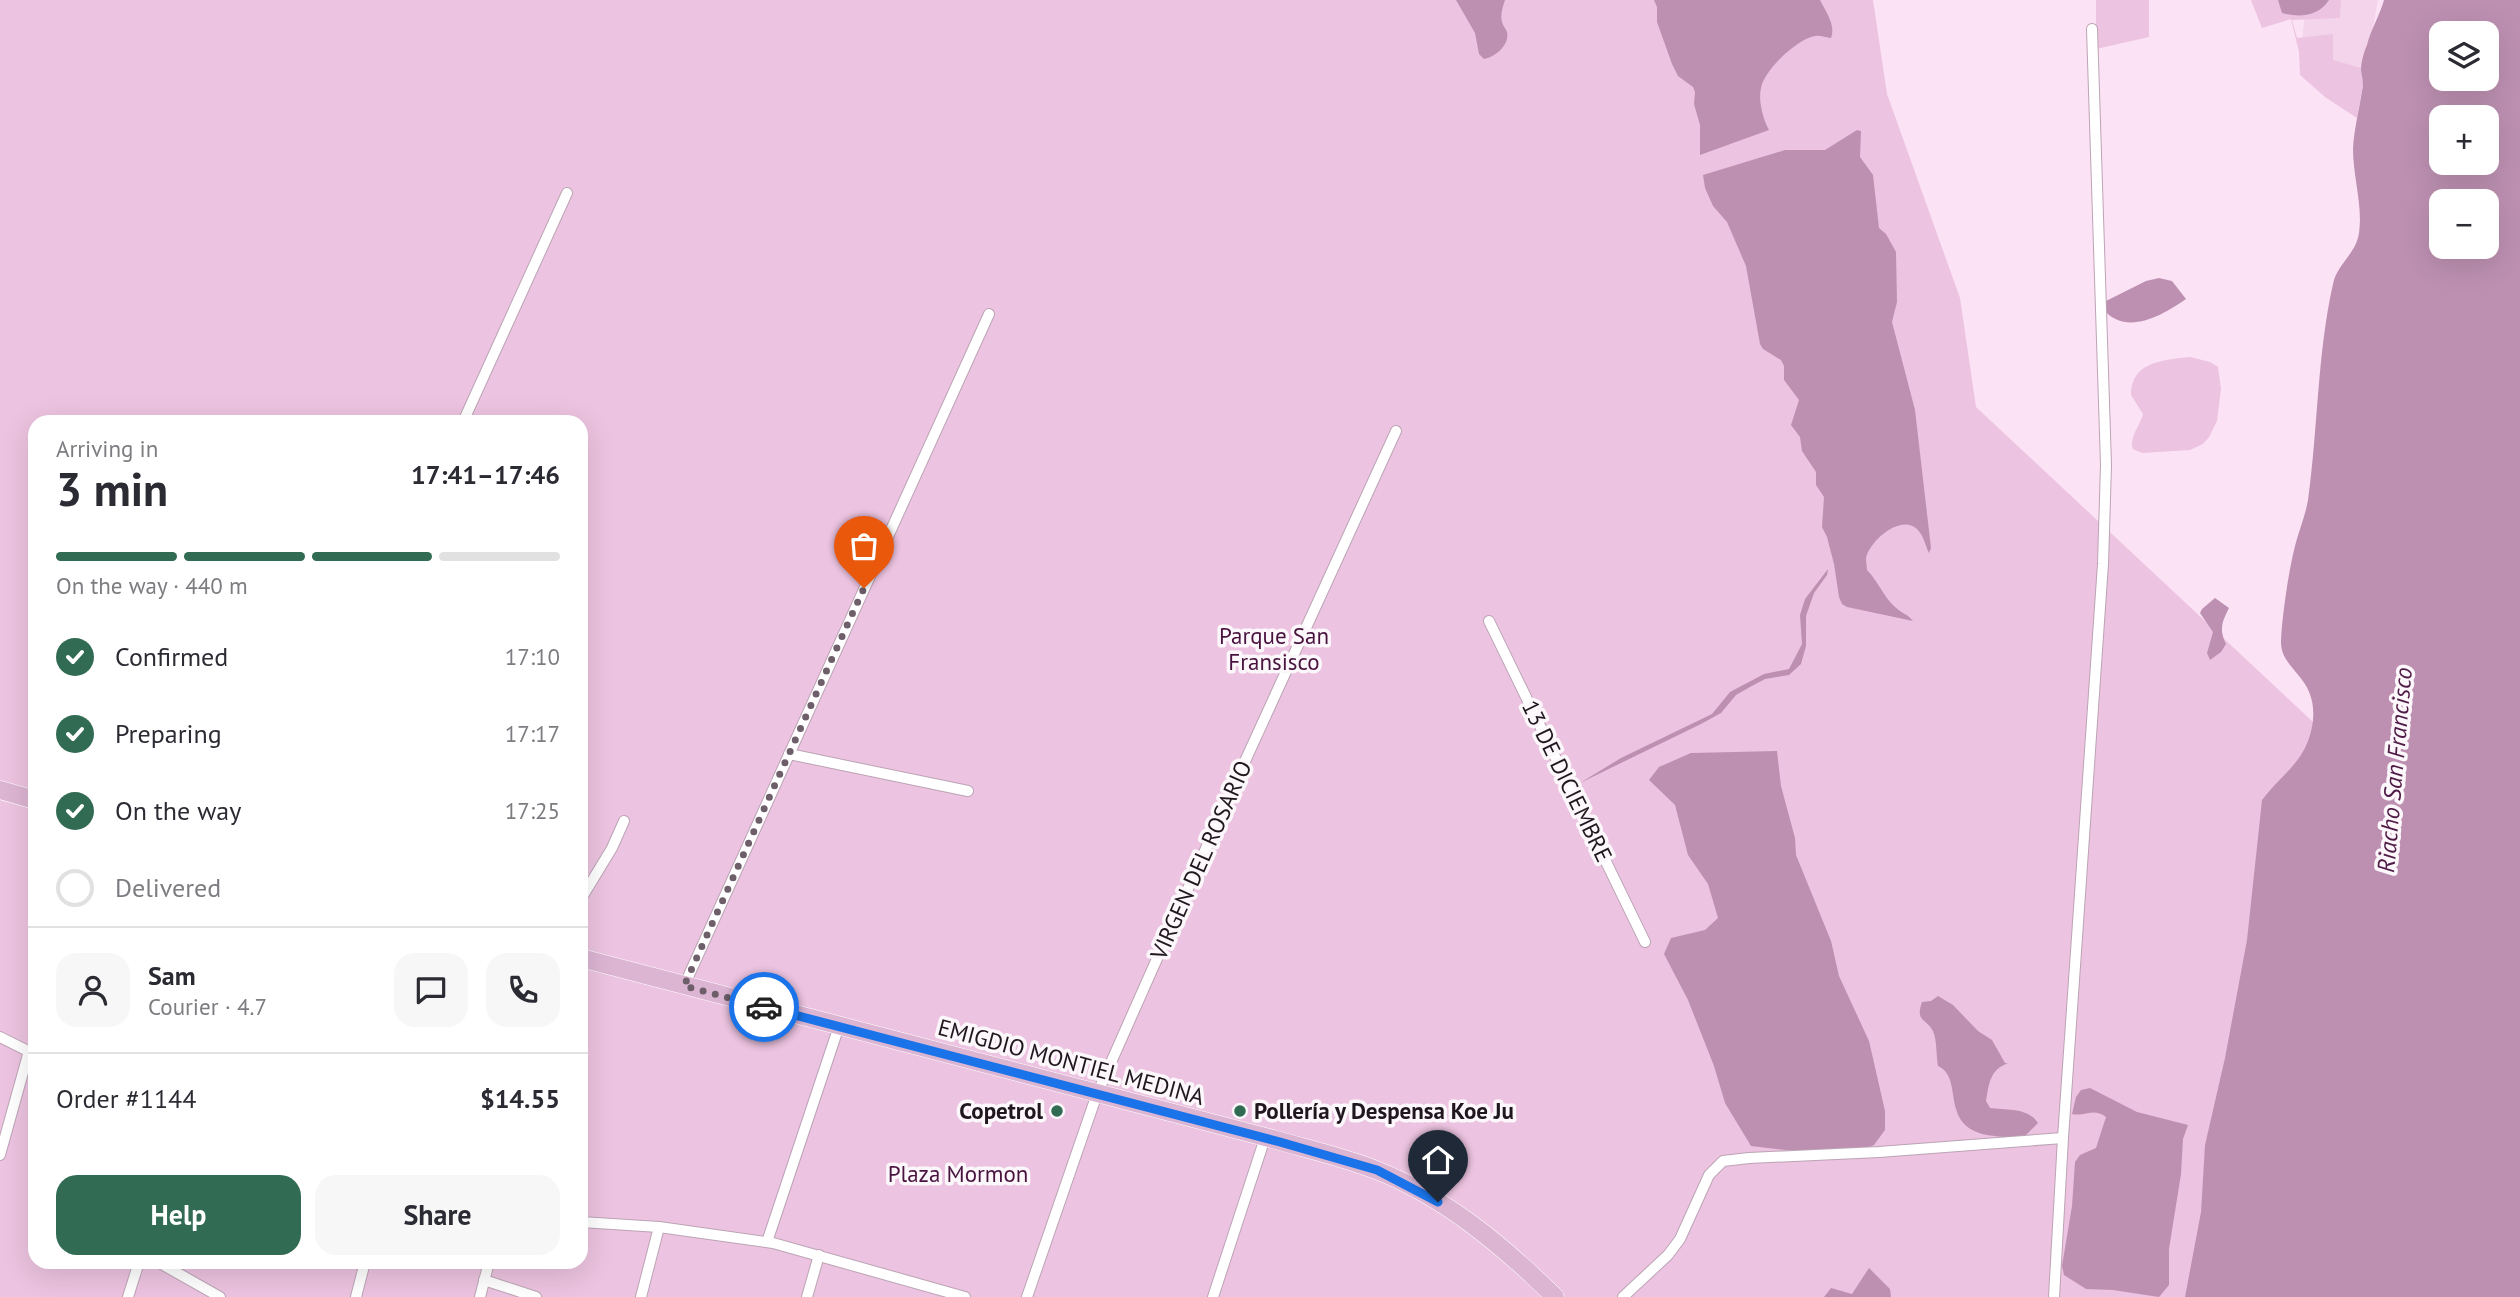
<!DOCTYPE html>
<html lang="en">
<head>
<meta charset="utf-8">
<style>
	:root { --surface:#fff; --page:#f7f7f7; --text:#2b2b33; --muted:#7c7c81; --line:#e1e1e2; --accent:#326b54 }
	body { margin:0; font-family:"PT Sans",sans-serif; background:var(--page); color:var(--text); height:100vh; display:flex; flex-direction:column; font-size:26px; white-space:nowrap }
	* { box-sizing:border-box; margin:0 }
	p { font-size:23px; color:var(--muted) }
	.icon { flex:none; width:38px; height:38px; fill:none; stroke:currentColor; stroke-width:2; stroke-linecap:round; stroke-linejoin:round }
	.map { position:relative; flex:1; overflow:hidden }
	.details { position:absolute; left:28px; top:415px; width:560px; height:854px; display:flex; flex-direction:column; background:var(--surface); border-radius:21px; box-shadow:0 7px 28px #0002 }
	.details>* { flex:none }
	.controls { position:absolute; left:2429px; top:21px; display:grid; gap:14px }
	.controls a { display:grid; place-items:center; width:70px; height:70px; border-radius:14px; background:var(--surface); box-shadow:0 7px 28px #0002; font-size:35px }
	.pin { position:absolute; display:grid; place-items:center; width:60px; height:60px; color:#fff; margin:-72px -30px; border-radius:50% 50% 50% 0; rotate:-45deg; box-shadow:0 0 7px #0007 }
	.pin .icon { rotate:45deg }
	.courier { position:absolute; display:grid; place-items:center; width:70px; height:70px; margin:-35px; border:5px solid #1a73e8; border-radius:50%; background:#fff; color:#222; box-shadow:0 2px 9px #0007 }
	.head em { font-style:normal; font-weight:700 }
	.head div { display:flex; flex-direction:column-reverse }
	.head { display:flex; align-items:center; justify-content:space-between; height:119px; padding:0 28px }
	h1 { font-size:46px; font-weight:700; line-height:52px }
	.bar { display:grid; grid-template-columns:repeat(4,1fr); gap:10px 7px; align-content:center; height:84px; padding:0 28px }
	.bar i { height:9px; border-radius:5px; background:var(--line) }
	.bar .selected { background:var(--accent) }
	.bar p { grid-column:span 4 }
	.line { display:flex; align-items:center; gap:18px; padding:0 28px; border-top:2px solid var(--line) }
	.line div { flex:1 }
	.round { display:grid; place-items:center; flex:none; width:74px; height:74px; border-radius:21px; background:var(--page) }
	ol { padding:0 28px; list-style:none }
	li { display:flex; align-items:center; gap:21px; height:77px }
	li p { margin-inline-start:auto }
	li .icon { padding:7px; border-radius:50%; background:var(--accent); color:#fff; stroke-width:4 }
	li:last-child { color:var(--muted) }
	li i { width:38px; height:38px; border:4px solid var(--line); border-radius:50% }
	.action { display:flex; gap:14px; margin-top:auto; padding:14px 28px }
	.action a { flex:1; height:80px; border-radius:21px; background:var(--accent); color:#fff; font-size:28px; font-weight:700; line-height:80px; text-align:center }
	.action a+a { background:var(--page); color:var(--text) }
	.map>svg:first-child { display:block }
</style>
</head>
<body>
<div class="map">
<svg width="2520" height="1297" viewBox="0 0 2520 1297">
	<rect width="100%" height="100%" fill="#fce2f5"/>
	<!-- built -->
	<polygon fill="#f4d4eb" points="2306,0 2378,0 2365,71 2300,64"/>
	<!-- green -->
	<g fill="#ecc3e0" fill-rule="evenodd">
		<path d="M 0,0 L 1873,0 L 1887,94 L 1960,298 L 1976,407 L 2450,850 L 2290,1297 L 0,1297 ZM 35,422 L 581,422 L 581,1262 L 35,1262 Z"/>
		<polygon points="2096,0 2149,0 2149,37 2096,49"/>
		<polygon points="2251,0 2341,0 2340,18 2292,20 2297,38 2333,34 2333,60 2361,68 2363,84 2357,118 2325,97 2300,75 2299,52 2291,19 2262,28"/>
		<path d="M 2190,357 L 2210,362 L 2218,367 L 2221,389 L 2217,421 L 2209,437 L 2203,444 L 2190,450 L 2142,453 L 2133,449 C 2129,437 2140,426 2143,414 L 2131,395 C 2131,361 2164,360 2190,357 Z"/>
	</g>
	<!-- water -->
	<g fill="#bd90b1" fill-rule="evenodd">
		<path d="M 1456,0 L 1505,0 C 1503,6 1500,15 1502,22 C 1503,26 1506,29 1507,32 C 1510,45 1495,57 1484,59 L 1479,54 L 1475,33 Z"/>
		<path d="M 1654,0 L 1820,0 C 1826,12 1836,25 1831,38 C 1826,38 1820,35 1815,36 C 1797,39 1764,70 1761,88 C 1758,101 1763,119 1769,130 L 1700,155 L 1700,125 L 1694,104 L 1695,92 L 1693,87 L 1678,76 L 1672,64 L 1657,22 L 1657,7 Z"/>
		<path d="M 2278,0 L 2329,0 C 2319,16 2300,18 2282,13 Z"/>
		<path d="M 2384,0 L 2520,0 L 2520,1297 L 2185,1297 L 2201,1212 L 2205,1145 L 2225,1058 L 2247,940 L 2262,800 C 2282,773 2305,763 2312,727 C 2321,676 2280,672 2281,641 C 2282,616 2289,569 2295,546 C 2299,530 2305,517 2308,500 C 2318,429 2317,355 2333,284 C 2337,264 2356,254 2359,233 C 2363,206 2353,177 2353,149 C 2354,129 2359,111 2362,91 C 2364,84 2362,78 2361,70 C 2361,62 2364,52 2367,45 C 2371,29 2380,15 2384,0 ZM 2441,33 L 2487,33 L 2487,79 L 2441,79 ZM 2441,117 L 2487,117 L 2487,163 L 2441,163 ZM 2441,201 L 2487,201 L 2487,247 L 2441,247 Z"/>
		<path d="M 1857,130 L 1861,131 L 1860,157 L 1873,175 L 1879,228 L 1886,234 L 1896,252 L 1897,302 L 1892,322 L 1915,410 L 1931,548 L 1929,553 C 1925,545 1924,536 1917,529 C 1900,514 1870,541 1866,558 C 1866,560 1867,568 1867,570 C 1878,581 1883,596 1895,607 C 1901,613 1908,614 1913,621 L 1847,607 L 1842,604 L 1839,597 L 1834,564 L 1827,537 L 1822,527 L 1824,497 L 1816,485 L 1816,472 L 1802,451 L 1800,437 L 1791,425 L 1799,400 L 1784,380 L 1784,366 L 1781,360 L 1763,349 L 1760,344 L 1746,266 L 1727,222 L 1713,206 L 1705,188 L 1703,175 L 1785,150 L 1825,150 Z"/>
		<path d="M 2159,278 L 2172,281 L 2186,299 C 2163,315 2126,337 2103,309 L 2103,305 L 2106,301 L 2146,281 Z"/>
		<polygon points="1828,569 1827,575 1814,593 1806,616 1806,646 1801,664 1789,675 1765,679 1750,687 1736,695 1721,713 1701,724 1580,783 1621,758 1712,714 1730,692 1764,674 1789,669 1802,644 1800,615 1805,599"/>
		<path d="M 2215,598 L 2229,608 C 2222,622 2219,629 2226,644 L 2221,652 L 2210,660 L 2207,653 L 2213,632 L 2200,613 L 2202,609 Z"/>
		<polygon points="1777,751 1781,786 1795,838 1796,855 1831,941 1839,976 1869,1041 1885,1111 1885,1130 1874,1145 1857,1152 1785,1150 1751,1146 1725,1103 1714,1066 1688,1000 1664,954 1671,938 1705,930 1718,918 1708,884 1688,855 1675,805 1649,780 1659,767 1691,753"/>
		<path d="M 1938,996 L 1953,1005 L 1978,1031 L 1992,1040 L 2005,1063 L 2008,1063 C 1990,1070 1989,1083 1986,1101 L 1990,1108 C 2007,1110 2029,1108 2038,1123 L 2026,1135 C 2013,1139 2000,1137 1987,1135 C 1938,1125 1965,1078 1938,1066 C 1936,1056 1937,1039 1933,1031 C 1926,1018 1915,1022 1922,1002 L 1931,1001 Z"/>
		<path d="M 2090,1088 L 2137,1112 L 2188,1125 L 2183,1139 L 2181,1174 L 2169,1249 L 2169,1285 L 2159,1297 L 2113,1290 L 2086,1289 L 2064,1275 L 2062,1266 L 2072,1206 L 2075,1162 L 2080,1155 L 2096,1148 L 2106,1117 C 2093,1107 2086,1117 2072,1114 L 2076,1097 L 2081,1090 Z"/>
		<polygon points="1869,1268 1890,1289 1891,1297 1824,1297 1831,1288 1852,1294"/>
	</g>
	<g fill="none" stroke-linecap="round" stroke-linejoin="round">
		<defs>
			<g id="minor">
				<polyline points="463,422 567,193"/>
				<polyline points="1489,621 1645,942"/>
				<polyline points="789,754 968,791"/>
				<polyline points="581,899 612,848 624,821"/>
				<polyline points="684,986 989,314"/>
				<polyline points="0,1037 32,1053"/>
				<polyline points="0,1155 29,1051"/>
				<polyline points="581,1222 659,1227 773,1243 965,1297"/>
				<polyline points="767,1242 839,1026"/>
				<polyline points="158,1262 220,1297"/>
				<polyline points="484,1280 536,1297"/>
				<polyline points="128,1297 139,1262"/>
				<polyline points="356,1297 365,1262"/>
				<polyline points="480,1297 489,1262"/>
				<polyline points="641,1297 659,1227"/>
				<polyline points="807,1297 819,1255"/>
				<polyline points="1027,1297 1097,1094 1230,794 1396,431"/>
				<polyline points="1213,1297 1265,1138"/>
				<polyline points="1623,1297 1668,1255 1680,1239 1709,1175 1723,1161 1749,1158 1879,1152 2063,1138"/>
				<polyline points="2054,1297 2063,1138 2103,564 2106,465 2092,29"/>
			</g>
			<g id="primary">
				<polyline points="0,790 35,800"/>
				<path d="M 581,958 L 1273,1139 C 1307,1149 1343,1157 1376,1170 C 1445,1197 1503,1246 1555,1297"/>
			</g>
		</defs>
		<!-- minor casing -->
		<use href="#minor" stroke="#bca4b5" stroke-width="12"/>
		<!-- primary casing -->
		<use href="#primary" stroke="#fff" stroke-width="19"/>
		<!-- minor -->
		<use href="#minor" stroke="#fff" stroke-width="10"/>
		<!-- primary -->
		<use href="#primary" stroke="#dcb5d3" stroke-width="18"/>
	</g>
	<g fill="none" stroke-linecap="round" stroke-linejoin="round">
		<!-- done -->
		<polyline stroke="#6d5e69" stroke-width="7" stroke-dasharray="0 12.6" points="764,1007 684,986 864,588"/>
		<!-- route -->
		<polyline stroke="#1a73e8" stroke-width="9" points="764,1007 1280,1142 1377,1170 1438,1202"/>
	</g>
	<!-- markers -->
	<g fill="#326b54" stroke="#fcf7fa" stroke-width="2.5">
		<circle cx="1057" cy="1111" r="7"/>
		<circle cx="1240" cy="1111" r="7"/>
	</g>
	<g text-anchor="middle" stroke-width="7" stroke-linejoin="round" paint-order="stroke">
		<!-- park labels -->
		<g font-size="23" fill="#49133f" stroke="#fcf7fa">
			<text x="1274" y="644">Parque San<tspan x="1274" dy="26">Fransisco</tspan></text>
			<text x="958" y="1182">Plaza Mormon</text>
		</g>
		<!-- street labels -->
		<g font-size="23" fill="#20171e" stroke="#fcf7fa">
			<text transform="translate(1567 781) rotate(64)" y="8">13 DE DICIEMBRE</text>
			<text transform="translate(1201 860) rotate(-66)" y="8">VIRGEN DEL ROSARIO</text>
			<text transform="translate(1071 1062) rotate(15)" y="8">EMIGDIO MONTIEL MEDINA</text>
		</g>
		<!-- poi labels -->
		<g font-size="23" font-weight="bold" fill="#20171e" stroke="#fcf7fa" text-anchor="end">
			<text x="1043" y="1119">Copetrol</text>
			<text x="1254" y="1119" text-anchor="start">Pollería y Despensa Koe Ju</text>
		</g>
		<!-- water labels -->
		<g font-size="24" font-style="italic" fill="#4f1a45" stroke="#fcf7fa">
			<text transform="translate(2395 770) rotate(-85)" y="8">Riacho San Francisco</text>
		</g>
	</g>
</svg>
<div class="controls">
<a><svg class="icon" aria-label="layers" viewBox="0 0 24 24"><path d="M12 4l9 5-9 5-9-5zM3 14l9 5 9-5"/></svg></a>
<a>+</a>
<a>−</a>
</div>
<div class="pin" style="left:864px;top:588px;background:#ea580c"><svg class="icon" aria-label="bag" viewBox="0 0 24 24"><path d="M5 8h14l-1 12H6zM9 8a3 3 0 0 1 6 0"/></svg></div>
<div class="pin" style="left:1438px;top:1202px;background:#1f2937"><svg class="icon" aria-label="home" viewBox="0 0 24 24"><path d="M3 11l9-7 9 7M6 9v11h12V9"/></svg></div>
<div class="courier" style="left:764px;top:1007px"><svg class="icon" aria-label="car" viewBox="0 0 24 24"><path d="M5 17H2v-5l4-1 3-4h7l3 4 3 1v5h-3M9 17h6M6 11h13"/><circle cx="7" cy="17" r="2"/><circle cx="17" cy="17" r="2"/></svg></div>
<section class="details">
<div class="head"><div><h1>3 min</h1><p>Arriving in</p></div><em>17:41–17:46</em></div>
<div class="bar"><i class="selected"></i><i class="selected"></i><i class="selected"></i><i></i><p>On the way · 440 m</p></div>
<ol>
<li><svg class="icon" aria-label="check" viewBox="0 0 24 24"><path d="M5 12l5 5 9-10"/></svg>Confirmed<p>17:10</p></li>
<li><svg class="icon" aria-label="check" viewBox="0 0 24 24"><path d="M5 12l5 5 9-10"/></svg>Preparing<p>17:17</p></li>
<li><svg class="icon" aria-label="check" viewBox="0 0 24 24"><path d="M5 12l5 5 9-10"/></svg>On the way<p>17:25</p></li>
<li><i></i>Delivered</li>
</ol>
<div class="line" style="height:126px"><a class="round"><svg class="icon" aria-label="person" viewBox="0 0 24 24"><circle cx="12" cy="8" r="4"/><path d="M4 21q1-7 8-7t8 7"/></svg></a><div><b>Sam</b><p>Courier · 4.7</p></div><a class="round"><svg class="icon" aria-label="chat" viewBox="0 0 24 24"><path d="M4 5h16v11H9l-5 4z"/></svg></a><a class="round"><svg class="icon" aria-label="phone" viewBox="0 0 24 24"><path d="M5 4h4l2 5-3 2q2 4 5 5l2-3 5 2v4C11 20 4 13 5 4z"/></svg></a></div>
<div class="line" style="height:91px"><div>Order #1144</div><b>$14.55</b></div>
<div class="action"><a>Help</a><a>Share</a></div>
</section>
</div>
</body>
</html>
